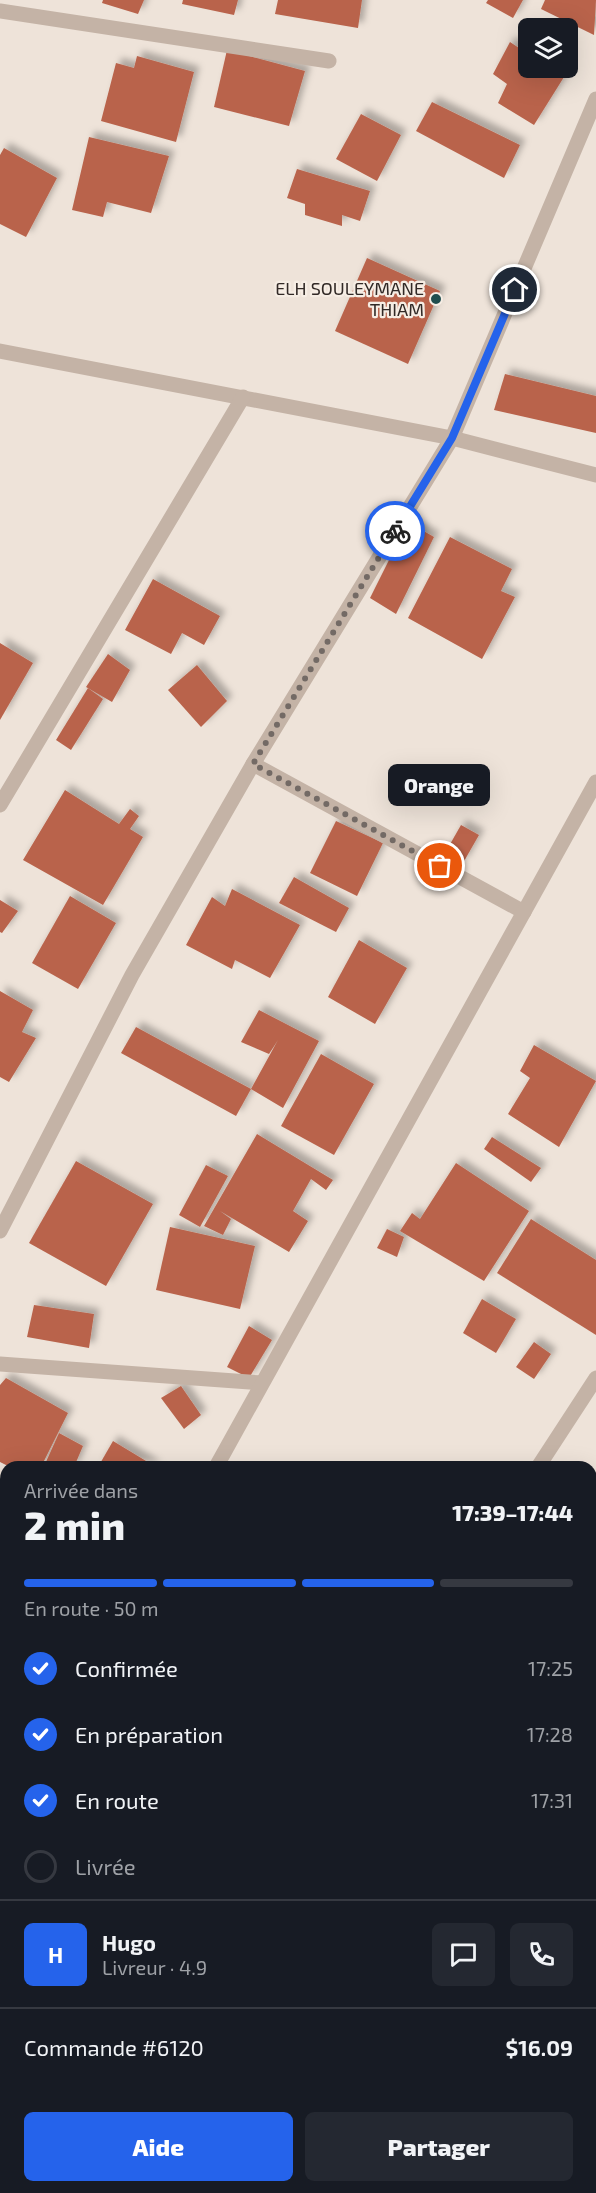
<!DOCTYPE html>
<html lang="fr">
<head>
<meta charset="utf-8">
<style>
	:root { --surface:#171b24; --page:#242831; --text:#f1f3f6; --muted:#9ea1a6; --line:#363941; --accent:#2563eb }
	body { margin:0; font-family:"Exo 2",sans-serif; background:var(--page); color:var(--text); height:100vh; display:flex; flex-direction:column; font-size:22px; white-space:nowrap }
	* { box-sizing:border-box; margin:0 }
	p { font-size:20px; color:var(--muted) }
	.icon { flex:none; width:33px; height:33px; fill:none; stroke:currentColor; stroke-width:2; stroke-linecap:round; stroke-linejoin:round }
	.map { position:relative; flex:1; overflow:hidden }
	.details { position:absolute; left:0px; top:1461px; width:597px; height:732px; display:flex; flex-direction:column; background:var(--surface); border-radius:18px 18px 0 0; box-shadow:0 6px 24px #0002 }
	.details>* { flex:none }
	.fabs { position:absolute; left:518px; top:18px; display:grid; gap:12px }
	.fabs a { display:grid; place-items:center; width:60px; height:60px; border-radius:9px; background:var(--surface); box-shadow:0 6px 24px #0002; font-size:30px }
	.pin { position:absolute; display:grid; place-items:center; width:51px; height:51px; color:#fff; margin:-26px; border:3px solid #fff; border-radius:50%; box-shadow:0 2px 6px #0007 }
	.courier { position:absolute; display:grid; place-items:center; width:60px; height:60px; margin:-30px; border:4px solid #2563eb; border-radius:50%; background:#fff; color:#222; box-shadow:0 2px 8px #0007 }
	.bubble { position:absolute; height:42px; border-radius:9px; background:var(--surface); box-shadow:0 6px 24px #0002; font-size:20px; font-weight:800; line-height:42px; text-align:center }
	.summary em { font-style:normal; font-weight:800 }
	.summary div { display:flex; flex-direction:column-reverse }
	.summary { display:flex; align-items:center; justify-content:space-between; height:102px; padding:0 24px }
	h1 { font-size:39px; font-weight:800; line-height:45px }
	.bar { display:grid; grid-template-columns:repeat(4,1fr); gap:9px 6px; align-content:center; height:72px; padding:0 24px }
	.bar i { height:8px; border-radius:4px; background:var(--line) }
	.bar .selected { background:var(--accent) }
	.bar p { grid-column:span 4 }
	.line { display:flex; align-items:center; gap:15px; padding:0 24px; border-top:2px solid var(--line) }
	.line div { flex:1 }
	.round { display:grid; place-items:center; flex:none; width:63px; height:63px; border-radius:9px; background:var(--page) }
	ol { padding:0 24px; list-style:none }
	li { display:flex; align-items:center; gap:18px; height:66px }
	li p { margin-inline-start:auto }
	li .icon { padding:6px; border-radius:50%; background:var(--accent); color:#fff; stroke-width:4 }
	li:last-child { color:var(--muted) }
	li i { width:33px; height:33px; border:3px solid var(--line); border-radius:50% }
	.cta { display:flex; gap:12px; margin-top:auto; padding:12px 24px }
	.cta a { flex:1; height:69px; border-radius:9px; background:var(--accent); color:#fff; font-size:24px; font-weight:800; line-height:69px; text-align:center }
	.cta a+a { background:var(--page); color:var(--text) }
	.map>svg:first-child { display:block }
</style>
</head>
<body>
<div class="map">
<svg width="596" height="2193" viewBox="0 0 596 2193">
	<defs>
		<filter id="shadow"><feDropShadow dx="5.5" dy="-5.5" stdDeviation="3" flood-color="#0004"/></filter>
	</defs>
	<rect width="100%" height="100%" fill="#eee3d9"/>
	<!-- building -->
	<g fill="#b9634b" filter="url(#shadow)">
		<polygon points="103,0 144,0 138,14 102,3"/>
		<polygon points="183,0 238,0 234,15 182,4"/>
		<polygon points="278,0 362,0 358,28 275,14"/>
		<polygon points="488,0 523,0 513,18 486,3"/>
		<polygon points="545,0 596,0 594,35 541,9"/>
		<polygon points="510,42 528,54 528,68 550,68 564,77 534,125 498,103 507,84 493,74"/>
		<polygon points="227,50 305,71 289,126 214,107"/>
		<polygon points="137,56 194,72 176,142 101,121 116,63 134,68"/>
		<polygon points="432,102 520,145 504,178 416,131"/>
		<polygon points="361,114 401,135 377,181 336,159"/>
		<polygon points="89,137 169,156 151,213 107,202 103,217 72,210"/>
		<polygon points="4,148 57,178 26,237 0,224 0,155"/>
		<polygon points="297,169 370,191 360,221 342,215 342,226 305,215 305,204 287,198"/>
		<polygon points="367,258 440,291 408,364 335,331"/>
		<polygon points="505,374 596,396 596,433 494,410"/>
		<polygon points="408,522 434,537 396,614 370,598"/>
		<polygon points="450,537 512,569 501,591 515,597 482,659 408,618"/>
		<polygon points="153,579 220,616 204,645 182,633 171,654 125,630"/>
		<polygon points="0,643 33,663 0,720"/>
		<polygon points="108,654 130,670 112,702 86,687"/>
		<polygon points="197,665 227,701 201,727 168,690"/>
		<polygon points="88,688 103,699 71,750 56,740"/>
		<polygon points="65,790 119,824 130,809 139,816 130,829 143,837 103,905 23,860"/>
		<polygon points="336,821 383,843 357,896 310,873"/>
		<polygon points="461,825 479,835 463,863 445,853"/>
		<polygon points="294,877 349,908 336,932 279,903"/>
		<polygon points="232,889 300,925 270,978 235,960 232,969 186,945 212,897 225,906"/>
		<polygon points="70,896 116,923 78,989 32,963"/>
		<polygon points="0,900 18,911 2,933 0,932"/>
		<polygon points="359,940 407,968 375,1024 328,997"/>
		<polygon points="0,991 33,1010 22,1032 36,1038 9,1082 0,1077"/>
		<polygon points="259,1010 319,1041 283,1108 251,1089 278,1040 269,1054 241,1042"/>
		<polygon points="136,1027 251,1089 236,1116 121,1053"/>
		<polygon points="534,1045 596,1081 559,1147 508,1114 530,1078 520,1071"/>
		<polygon points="321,1054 374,1084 334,1155 281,1126"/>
		<polygon points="257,1134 333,1180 326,1190 311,1179 293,1211 308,1221 289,1252 220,1211 231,1219 223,1235 204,1226"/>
		<polygon points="492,1137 541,1168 531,1182 484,1149"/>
		<polygon points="76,1161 153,1204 106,1286 29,1243"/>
		<polygon points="456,1163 529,1211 484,1281 400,1231 412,1213 420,1219"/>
		<polygon points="206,1165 228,1176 200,1227 179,1215"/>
		<polygon points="531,1219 596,1260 596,1335 497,1273"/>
		<polygon points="170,1227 255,1246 240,1309 156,1290"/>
		<polygon points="387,1229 404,1237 397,1257 377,1248"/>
		<polygon points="482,1299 516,1319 496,1353 463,1333"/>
		<polygon points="34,1305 94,1314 89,1348 27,1337"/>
		<polygon points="249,1326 272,1340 249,1378 227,1367"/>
		<polygon points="534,1342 551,1354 534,1379 516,1367"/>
		<polygon points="6,1378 68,1413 41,1467 10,1467 0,1462 0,1385"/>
		<polygon points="181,1386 201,1415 184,1429 161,1398"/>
		<polygon points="59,1433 83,1446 74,1467 51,1467 45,1464"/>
		<polygon points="113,1441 156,1467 98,1467"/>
		<polygon points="0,1491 6,1495 6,1525 0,1537"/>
		<polygon points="6,1540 6,1583 0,1592 0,1550"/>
		<polygon points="0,1671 6,1674 6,1758 2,1766"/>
		<polygon points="0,1954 6,1957 6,1989 0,1986"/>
		<polygon points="596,2011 596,2057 591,2053 591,2016"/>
		<polygon points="207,2187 237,2187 235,2193 204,2193"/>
		<polygon points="530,2187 548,2187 544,2193 526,2193"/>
	</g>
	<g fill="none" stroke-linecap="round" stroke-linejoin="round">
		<!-- street -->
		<g stroke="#c4b3a6" stroke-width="15">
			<polyline points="0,11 329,61"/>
			<polyline points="0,351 452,438 596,475"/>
			<polyline points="253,764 524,912"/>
			<polyline points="0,805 243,397"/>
			<polyline points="0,1231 132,975 253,764 452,438 596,99"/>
			<polyline points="0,1364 262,1383"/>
			<polyline points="216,1467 596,782"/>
			<polyline points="538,1467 596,1378"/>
			<polyline points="0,1857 6,1846"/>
			<polyline points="167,2193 171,2187"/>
			<polyline points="387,2193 391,2187"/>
		</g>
	</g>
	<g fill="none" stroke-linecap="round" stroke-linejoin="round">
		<!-- done -->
		<polyline stroke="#736a65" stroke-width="6" stroke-dasharray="0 10.8" points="395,531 253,764 440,866"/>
		<!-- route -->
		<polyline stroke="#2563eb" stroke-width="8" points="395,531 452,438 515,290"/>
	</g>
	<!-- markers -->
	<circle fill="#204d4e" stroke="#f6ede4" stroke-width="2" cx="436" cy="299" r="6"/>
	<g text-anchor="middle" stroke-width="4.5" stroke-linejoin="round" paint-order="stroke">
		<!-- poi labels -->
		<g font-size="18" fill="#312926" stroke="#f6ede4" text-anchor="end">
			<text x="424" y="295">ELH SOULEYMANE<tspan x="424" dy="21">THIAM</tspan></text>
		</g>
	</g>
</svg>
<div class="fabs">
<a><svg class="icon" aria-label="layers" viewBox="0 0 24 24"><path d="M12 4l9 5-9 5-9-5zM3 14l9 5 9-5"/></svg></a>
</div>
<div class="pin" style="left:440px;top:866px;background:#ea580c"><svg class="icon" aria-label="bag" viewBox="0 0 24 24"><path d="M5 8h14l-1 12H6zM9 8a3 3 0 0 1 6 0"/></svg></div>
<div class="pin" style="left:515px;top:290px;background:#1f2937"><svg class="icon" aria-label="home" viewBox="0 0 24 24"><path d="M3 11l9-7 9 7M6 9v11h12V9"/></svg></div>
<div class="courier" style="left:395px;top:531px"><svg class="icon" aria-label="bike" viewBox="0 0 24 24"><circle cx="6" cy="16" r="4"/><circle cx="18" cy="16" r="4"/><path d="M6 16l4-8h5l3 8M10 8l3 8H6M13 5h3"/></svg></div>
<div class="bubble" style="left:388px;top:764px;width:102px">Orange</div>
<section class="details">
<div class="summary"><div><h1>2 min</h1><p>Arrivée dans</p></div><em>17:39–17:44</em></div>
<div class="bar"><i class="selected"></i><i class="selected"></i><i class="selected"></i><i></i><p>En route · 50 m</p></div>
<ol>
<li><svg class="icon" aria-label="check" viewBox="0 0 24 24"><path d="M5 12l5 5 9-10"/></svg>Confirmée<p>17:25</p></li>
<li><svg class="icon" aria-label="check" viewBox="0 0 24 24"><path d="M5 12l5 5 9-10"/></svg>En préparation<p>17:28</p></li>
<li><svg class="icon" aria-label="check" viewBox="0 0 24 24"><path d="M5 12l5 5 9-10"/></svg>En route<p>17:31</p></li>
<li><i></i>Livrée</li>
</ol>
<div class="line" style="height:108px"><b class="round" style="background:var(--accent);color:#fff">H</b><div><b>Hugo</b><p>Livreur · 4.9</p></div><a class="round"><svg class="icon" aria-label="chat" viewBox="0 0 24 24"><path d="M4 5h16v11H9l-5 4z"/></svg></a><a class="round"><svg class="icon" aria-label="phone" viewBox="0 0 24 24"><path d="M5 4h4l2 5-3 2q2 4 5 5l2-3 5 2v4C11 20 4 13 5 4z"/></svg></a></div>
<div class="line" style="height:78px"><div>Commande #6120</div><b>$16.09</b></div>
<div class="cta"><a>Aide</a><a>Partager</a></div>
</section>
</div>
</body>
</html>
